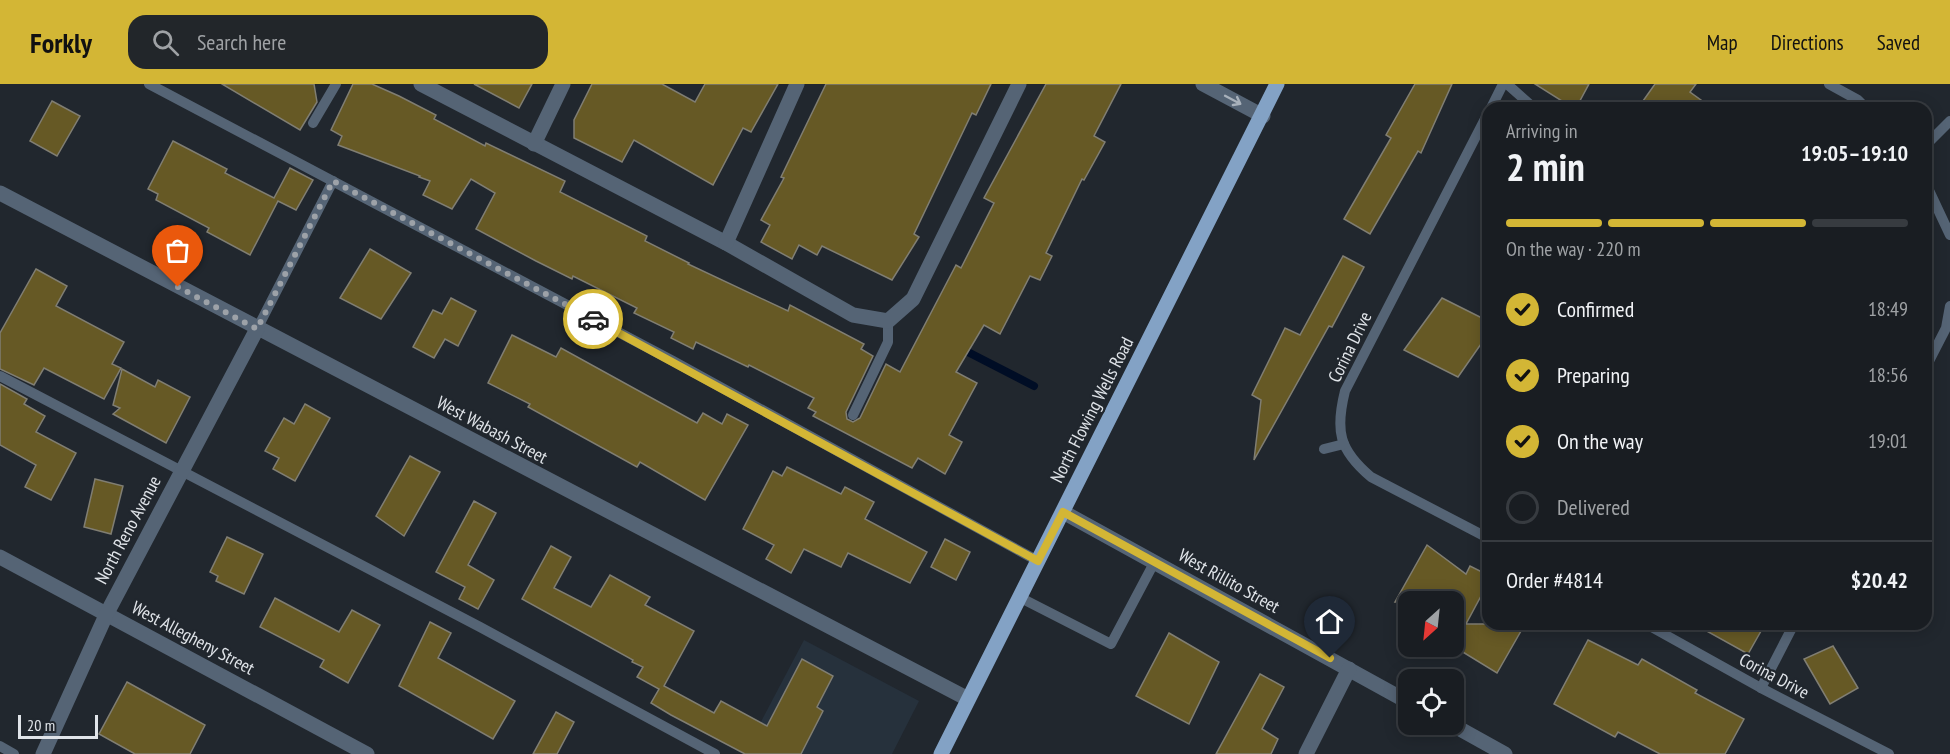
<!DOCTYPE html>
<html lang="en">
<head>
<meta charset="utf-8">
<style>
	:root { --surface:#191d22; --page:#22262a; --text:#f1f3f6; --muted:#9fa2a5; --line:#373b40; --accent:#d3b635 }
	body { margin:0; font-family:"PT Sans Narrow",sans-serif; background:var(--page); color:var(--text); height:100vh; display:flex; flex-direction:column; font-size:22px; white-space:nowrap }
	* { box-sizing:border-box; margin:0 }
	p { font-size:20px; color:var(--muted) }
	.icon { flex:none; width:33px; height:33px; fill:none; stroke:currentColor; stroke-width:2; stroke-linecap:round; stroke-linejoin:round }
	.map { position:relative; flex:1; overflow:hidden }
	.panel { position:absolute; left:1482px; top:18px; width:450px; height:528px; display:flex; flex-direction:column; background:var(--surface); border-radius:18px; box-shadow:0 3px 15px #0003,0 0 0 2px var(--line) }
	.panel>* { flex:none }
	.needle { width:39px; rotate:207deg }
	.controls { position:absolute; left:1398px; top:507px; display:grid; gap:12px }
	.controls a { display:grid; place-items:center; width:66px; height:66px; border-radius:12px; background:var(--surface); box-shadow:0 3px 15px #0003,0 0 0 2px var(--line); font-size:30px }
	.scale { position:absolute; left:18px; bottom:15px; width:80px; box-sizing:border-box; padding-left:6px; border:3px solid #e0e4e9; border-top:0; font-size:16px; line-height:21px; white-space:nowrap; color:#e0e4e9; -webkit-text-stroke:4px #21272e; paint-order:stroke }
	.pin { position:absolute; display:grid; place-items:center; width:51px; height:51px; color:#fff; margin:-62px -26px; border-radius:50% 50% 50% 0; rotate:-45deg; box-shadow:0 0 6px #0007 }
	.pin .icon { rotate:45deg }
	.courier { position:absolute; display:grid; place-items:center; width:60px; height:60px; margin:-30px; border:4px solid #d3b635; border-radius:50%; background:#fff; color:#222; box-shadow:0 2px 8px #0007 }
	.headline em { font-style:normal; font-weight:800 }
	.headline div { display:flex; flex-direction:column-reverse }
	.headline { display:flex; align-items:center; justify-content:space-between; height:102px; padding:0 24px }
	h1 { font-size:39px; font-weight:800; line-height:45px }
	.bar { display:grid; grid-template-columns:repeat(4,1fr); gap:9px 6px; align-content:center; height:72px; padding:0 24px }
	.bar i { height:8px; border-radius:4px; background:var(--line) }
	.bar .current { background:var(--accent) }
	.bar p { grid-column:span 4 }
	.line { display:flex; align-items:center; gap:15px; padding:0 24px; border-top:2px solid var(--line) }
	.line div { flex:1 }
	ol { padding:0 24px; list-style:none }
	li { display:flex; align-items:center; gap:18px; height:66px }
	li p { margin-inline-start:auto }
	li .icon { padding:6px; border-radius:50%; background:var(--accent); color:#111; stroke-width:4 }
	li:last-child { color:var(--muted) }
	li i { width:33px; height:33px; border:3px solid var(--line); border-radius:50% }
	header { display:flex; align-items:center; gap:36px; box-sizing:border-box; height:84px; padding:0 30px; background:var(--accent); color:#111 }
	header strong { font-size:28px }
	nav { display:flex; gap:33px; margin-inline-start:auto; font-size:21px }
	.search { width:420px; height:54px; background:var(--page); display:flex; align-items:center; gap:15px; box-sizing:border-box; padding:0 21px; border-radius:18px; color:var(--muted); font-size:22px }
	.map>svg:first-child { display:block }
</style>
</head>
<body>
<header>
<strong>Forkly</strong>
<div class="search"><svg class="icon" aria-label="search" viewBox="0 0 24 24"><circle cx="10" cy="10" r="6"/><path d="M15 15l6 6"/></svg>Search here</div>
<nav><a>Map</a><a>Directions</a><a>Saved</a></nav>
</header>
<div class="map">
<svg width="1950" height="670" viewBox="0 0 1950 670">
	<rect width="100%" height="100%" fill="#21272e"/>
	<!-- built -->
	<polygon fill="#26313c" points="804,556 919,617 892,670 744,670"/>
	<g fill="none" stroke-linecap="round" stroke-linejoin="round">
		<!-- stream -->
		<polyline stroke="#000d25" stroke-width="8" points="960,264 1034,302"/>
	</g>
	<!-- building -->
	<g fill="#665925" stroke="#807e73" stroke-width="1.5">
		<polygon points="222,0 314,0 317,18 300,46"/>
		<polygon points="353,0 372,0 399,12 436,31 434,35 485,62 486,59 565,97 560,108 647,152 645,157 689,179 688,180 788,227 790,221 864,260 861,265 873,272 846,328 847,335 853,338 860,334 886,280 900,288 956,181 961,184 994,119 984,114 1046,0 1121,0 1094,52 1105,58 1084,96 1082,95 1046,169 1052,172 1040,196 1030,192 1000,250 984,241 956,288 977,299 949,351 962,358 945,390 918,374 912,384 813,332 816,328 808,324 814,314 749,281 748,283 696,258 693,265 671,254 674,248 634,229 637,224 573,192 572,195 536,177 476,145 495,109 471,95 452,125 423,111 430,97 419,93 420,92 338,61 342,52 331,46"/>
		<polygon points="474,0 532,0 519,24"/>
		<polygon points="592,0 662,0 695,18 705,0 778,0 751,48 743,44 713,101 634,56 622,78 574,54 574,36"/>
		<polygon points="826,0 991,0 976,31 972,29 914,150 919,153 892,196 822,162 817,171 799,161 792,175 761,158 770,141 761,136 784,94 781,93"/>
		<polygon points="1415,0 1452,0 1421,69 1418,67 1370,150 1344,135 1391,54 1386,51"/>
		<polygon points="1535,0 1589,0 1576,24 1573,24"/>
		<polygon points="1655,0 1696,0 1690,8 1712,24 1638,24"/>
		<polygon points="52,17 80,32 57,72 30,57"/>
		<polygon points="173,57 227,85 225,89 274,114 290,84 313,96 296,126 278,117 250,171 207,148 209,144 156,116 158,110 148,105"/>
		<polygon points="370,165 411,189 381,235 340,214"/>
		<polygon points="1343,172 1364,183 1332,243 1329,242 1254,376 1261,316 1252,311 1285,244 1300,251"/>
		<polygon points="36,185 67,202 56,222 124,258 112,280 121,284 104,315 44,284 34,301 0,285 0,249"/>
		<polygon points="451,214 476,227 458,262 445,255 434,274 413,263 433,226 442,230"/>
		<polygon points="1442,214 1488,237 1488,250 1458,293 1404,266"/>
		<polygon points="512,251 556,273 561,264 697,339 703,329 722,340 727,330 748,341 705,416 640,378 637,383 528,323 530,320 488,299"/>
		<polygon points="122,285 155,303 158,296 190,313 166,359 113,330 120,324 113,321"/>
		<polygon points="0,300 27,315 24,320 45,332 36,348 76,369 51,416 25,403 36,381 0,361"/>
		<polygon points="305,320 330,334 295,397 273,385 279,374 265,367 284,334 294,340"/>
		<polygon points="410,372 440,388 404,452 376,432"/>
		<polygon points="787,383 841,410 845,403 874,418 865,435 927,468 910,499 848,469 841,483 804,465 791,489 766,475 774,461 743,445 773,387 782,392"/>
		<polygon points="95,395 123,402 111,450 84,443"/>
		<polygon points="474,417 496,429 468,481 494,496 478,525 459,515 465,503 436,488"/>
		<polygon points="227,453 263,470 244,510 216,497 218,492 210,488"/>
		<polygon points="945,455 970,468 956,496 931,483"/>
		<polygon points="1427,461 1466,490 1470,482 1488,491 1488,499 1466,540 1525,540 1497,589 1453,562 1454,518 1395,518"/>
		<polygon points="551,462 571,473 554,504 591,523 610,491 650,513 645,521 694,547 664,602 714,629 721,617 767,642 802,575 833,592 817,623 823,627 801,670 745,670 671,631 651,619 659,605 637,593 643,583 632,578 633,576 522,515"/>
		<polygon points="275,514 339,548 352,526 380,541 348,599 320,583 324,576 260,543"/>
		<polygon points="430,538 451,549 438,574 515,617 493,655 399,602"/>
		<polygon points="1694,540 1765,540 1748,570"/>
		<polygon points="1169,549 1219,578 1189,640 1136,612"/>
		<polygon points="1588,556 1638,581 1642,575 1697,606 1695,609 1744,635 1725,670 1660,670 1618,648 1615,653 1554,620"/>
		<polygon points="1833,562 1858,604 1830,620 1804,575"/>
		<polygon points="1260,590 1284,603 1262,645 1278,655 1271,670 1216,670"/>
		<polygon points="127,598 205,641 190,670 135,670 99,650"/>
		<polygon points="556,628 574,638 557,670 533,670"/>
	</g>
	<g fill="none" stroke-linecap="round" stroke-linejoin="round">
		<!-- service -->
		<g stroke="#556475" stroke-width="10">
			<polyline points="149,0 673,277 1038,477"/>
			<polyline points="1507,0 1534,24"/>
			<polyline points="1829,0 1858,16 1866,24"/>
			<polyline points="1491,24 1503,0"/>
			<path d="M 1488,29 L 1345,307 C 1335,347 1339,366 1371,393 L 1488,454"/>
			<polyline points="313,39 336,0"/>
			<polyline points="1926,61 1950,37"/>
			<polyline points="1926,100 1950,151"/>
			<polyline points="257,245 333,97"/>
			<polyline points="1926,283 1946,244 1950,222"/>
			<polyline points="0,292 480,543 715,670"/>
			<polyline points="853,331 888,258 888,237"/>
			<polyline points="1324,365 1344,360"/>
			<polyline points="1019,513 1111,560 1154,479"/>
			<polyline points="1646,540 1761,604 1889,670"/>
			<polyline points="1761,604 1794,540"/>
			<polyline points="0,662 14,670"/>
		</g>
		<!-- minor -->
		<g stroke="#556475" stroke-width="15">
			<polyline points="421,0 726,159 853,231 888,237 913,215 1019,0"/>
			<polyline points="1203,0 1263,32"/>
			<polyline points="534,60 563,0"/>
			<polyline points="0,109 968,615"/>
			<polyline points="726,159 797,0"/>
			<polyline points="1063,428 1408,618"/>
			<polyline points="0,473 367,670"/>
			<polyline points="1451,640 1505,670"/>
			<polyline points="43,670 107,529 257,245"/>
			<polyline points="1306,670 1349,585"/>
		</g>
		<!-- primary -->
		<polyline stroke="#83a2c5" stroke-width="15" points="941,670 1277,0"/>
	</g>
	<!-- one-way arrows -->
	<defs><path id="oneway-shaft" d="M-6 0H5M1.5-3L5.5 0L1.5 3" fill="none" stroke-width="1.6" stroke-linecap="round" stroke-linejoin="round" transform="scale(1.5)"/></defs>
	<use stroke="#a8b1bb" href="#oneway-shaft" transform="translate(1233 16) rotate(28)"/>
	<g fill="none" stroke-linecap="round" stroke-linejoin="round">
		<!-- done -->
		<polyline stroke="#9da2a8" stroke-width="6" stroke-dasharray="0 10.8" points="178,203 257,245 333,97 593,235"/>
		<!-- route -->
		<polyline stroke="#d3b635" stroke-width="8" points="593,235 1038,477 1063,428 1330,574"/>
	</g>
	<g text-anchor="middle" stroke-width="4.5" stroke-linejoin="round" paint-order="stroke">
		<!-- street labels -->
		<g font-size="18" fill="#e0e4e9" stroke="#21272e">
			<text transform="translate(1350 263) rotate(-64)" y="6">Corina Drive</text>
			<text transform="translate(1092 326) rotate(-63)" y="6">North Flowing Wells Road</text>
			<text transform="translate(492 346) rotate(28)" y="6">West Wabash Street</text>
			<text transform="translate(128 446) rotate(-62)" y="6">North Reno Avenue</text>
			<text transform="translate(1229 497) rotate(29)" y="6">West Rillito Street</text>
			<text transform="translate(193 554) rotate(28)" y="6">West Allegheny Street</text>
			<text transform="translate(1774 592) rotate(28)" y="6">Corina Drive</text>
		</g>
	</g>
</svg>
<div class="controls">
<a><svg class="needle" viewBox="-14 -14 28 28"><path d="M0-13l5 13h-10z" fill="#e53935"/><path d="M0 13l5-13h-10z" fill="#9fa2a5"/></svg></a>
<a><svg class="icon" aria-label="locate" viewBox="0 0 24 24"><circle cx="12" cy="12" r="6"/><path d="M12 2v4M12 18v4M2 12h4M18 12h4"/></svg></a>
</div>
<div class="scale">20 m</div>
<div class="pin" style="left:178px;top:203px;background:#ea580c"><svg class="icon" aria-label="bag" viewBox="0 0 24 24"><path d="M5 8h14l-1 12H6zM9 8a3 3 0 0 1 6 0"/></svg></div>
<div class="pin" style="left:1330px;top:574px;background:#1f2937"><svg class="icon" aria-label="home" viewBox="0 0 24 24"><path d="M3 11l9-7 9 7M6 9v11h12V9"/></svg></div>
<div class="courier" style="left:593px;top:235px"><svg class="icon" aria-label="car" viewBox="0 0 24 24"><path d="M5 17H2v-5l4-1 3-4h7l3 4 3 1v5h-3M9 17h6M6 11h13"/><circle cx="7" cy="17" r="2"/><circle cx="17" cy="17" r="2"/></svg></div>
<section class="panel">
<div class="headline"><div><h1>2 min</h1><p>Arriving in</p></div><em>19:05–19:10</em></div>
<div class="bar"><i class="current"></i><i class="current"></i><i class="current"></i><i></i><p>On the way · 220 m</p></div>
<ol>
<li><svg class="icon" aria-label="check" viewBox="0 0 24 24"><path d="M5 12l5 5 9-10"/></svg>Confirmed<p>18:49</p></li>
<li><svg class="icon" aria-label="check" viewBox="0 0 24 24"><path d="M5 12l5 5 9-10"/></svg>Preparing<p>18:56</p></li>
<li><svg class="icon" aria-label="check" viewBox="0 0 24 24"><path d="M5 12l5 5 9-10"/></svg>On the way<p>19:01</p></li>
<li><i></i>Delivered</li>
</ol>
<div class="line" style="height:78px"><div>Order #4814</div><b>$20.42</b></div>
</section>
</div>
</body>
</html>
